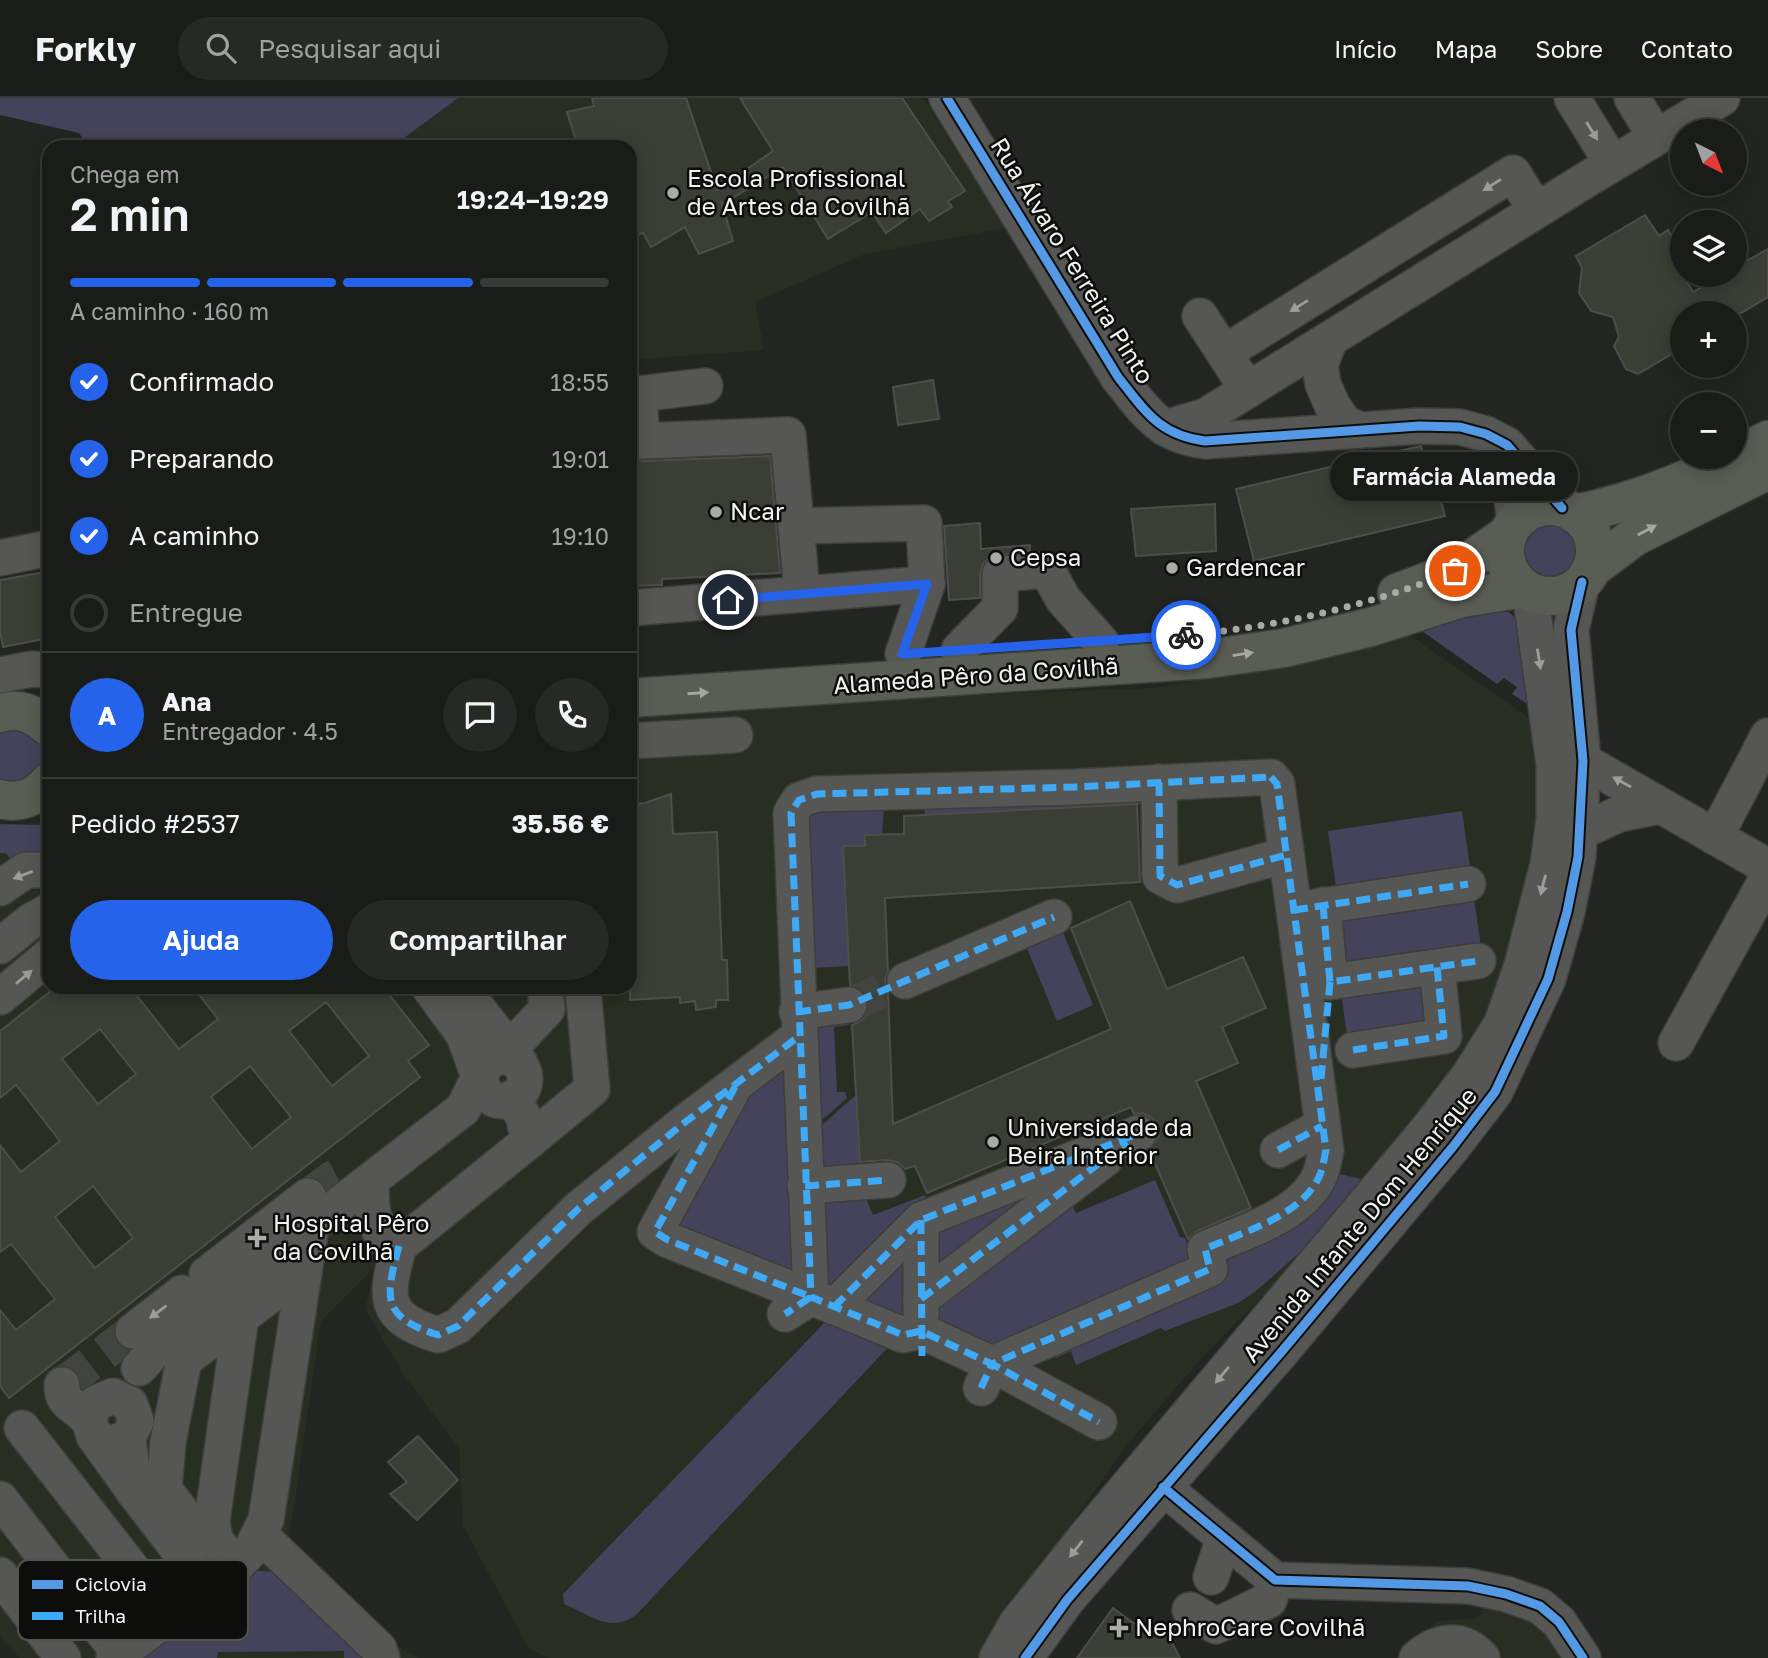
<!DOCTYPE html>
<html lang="pt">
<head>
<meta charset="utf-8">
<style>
	:root { --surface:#1a1c18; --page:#272925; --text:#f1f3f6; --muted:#9fa1a2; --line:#383a37; --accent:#2563eb }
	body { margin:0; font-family:"Golos Text",sans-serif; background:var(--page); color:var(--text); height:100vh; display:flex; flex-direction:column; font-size:26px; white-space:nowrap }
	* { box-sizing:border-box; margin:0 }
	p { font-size:23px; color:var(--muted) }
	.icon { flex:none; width:38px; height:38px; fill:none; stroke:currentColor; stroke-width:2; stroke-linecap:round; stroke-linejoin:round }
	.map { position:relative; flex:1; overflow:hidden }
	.details { position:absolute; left:42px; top:42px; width:595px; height:854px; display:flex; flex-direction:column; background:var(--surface); border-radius:21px; box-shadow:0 4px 18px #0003,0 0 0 2px var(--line) }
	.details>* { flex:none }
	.needle { width:46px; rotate:138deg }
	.buttons { position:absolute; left:1670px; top:21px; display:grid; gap:14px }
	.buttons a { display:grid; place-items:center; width:77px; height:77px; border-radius:50%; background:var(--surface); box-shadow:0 4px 18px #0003,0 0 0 2px var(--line); font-size:35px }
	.pin { position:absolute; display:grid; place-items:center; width:60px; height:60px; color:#fff; margin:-30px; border:4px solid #fff; border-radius:50%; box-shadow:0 2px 7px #0007 }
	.courier { position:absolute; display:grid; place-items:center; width:70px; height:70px; margin:-35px; border:5px solid #2563eb; border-radius:50%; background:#fff; color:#222; box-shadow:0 2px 9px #0007 }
	.bubble { position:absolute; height:49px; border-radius:24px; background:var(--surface); box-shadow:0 4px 18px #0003,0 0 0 2px var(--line); font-size:23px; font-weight:600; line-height:49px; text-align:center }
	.overview em { font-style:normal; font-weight:600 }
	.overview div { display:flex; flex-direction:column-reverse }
	.overview { display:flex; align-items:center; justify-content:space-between; height:119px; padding:0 28px }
	h1 { font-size:46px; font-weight:600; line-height:52px }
	.bar { display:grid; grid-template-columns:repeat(4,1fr); gap:10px 7px; align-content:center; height:84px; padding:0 28px }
	.bar i { height:9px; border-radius:5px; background:var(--line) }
	.bar .current { background:var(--accent) }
	.bar p { grid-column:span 4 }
	.line { display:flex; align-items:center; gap:18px; padding:0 28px; border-top:2px solid var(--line) }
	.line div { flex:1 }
	.round { display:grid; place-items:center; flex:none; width:74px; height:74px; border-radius:37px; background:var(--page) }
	ol { padding:0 28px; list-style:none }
	li { display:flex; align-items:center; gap:21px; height:77px }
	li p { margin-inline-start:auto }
	li .icon { padding:7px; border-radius:50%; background:var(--accent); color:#fff; stroke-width:4 }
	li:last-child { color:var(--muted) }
	li i { width:38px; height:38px; border:4px solid var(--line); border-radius:50% }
	.button { display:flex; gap:14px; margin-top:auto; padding:14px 28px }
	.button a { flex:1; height:80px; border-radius:42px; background:var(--accent); color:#fff; font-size:28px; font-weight:600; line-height:80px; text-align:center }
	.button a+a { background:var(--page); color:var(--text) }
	header { display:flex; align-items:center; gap:42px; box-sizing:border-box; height:98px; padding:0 35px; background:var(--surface); border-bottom:2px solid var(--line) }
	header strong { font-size:33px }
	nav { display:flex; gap:38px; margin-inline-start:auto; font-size:24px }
	.search { width:490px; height:63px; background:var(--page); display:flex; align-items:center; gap:18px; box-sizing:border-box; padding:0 24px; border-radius:38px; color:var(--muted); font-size:26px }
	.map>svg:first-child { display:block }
</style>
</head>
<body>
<header>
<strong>Forkly</strong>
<div class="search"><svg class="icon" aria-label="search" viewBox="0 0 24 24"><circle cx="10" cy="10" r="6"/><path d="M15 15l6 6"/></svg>Pesquisar aqui</div>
<nav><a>Início</a><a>Mapa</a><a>Sobre</a><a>Contato</a></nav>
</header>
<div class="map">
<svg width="1768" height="1560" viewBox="0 0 1768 1560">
	<rect width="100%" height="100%" fill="#232520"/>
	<!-- built -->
	<g fill="#282e22">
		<polygon points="458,0 923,0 1006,130 865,156 755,204 764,252 630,262 630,49 392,49"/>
		<polygon points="1408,536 1550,634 1551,677 1502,884 1473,938 1424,1008 1315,1144 1201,1261 1125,1349 980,1560 549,1560 528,1550 463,1427 459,1350 405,1279 365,1211 377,1167 321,1223 288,1449 384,1540 418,1560 20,1560 0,1539 0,728 49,723 49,889 630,889 630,616 813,603 1152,590 1263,571"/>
		<polygon points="1509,1510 1532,1514 1572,1560 1396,1560 1438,1523 1477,1520 1485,1511"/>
	</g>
	<!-- green -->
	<g fill="#45425b">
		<polygon points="0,0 458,0 392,49 88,49 79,35 0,17"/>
		<circle cx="1550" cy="451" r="29"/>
		<polygon points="1490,514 1509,514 1518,522 1549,620 1512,596 1517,589 1504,580 1497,586 1419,531"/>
		<path d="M 13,627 L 40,639 C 49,657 44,667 32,682 L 4,684 L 0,682 L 0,632 Z"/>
		<polygon points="1140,693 1145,706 925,717 925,709"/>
		<polygon points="884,710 882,737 865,737 865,748 843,749 849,868 812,870 807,713"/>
		<polygon points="1462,713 1471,776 1337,796 1328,733"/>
		<polygon points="49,724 49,755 28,756 16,765 5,755 0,755 0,726 38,727"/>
		<polygon points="1473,794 1482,855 1348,874 1339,813"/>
		<polygon points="1062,832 1093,907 1057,923 1026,848"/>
		<polygon points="1429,882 1436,932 1348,944 1341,895"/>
		<polygon points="848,916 849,927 834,929 837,994 845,994 847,1000 813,1030 808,922"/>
		<polygon points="785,961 795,1176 665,1123 741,991"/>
		<polygon points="856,997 860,1068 880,1064 881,1076 816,1081 812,1036"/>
		<polygon points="1080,1069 934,1187 930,1134"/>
		<polygon points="1328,1073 1361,1081 1306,1149 1256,1193 1238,1205 1165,1233 1161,1230 1076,1267 1071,1253 1056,1260 1048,1242 1226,1165 1245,1140"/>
		<polygon points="1155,1082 1180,1139 1185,1140 1198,1173 997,1259 933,1230 930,1204 1067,1097 1076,1115"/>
		<polygon points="861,1089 873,1117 925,1097 928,1107 831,1202 821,1193 822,1094"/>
		<polygon points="911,1134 913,1220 839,1208"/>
		<path d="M 830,1219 L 894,1243 L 637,1516 C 611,1536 592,1518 564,1506 L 563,1496 Z"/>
		<polygon points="252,1472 286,1475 370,1560 344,1560 344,1553 218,1554 217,1560 141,1560"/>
	</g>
	<!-- building -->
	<g fill="#3a3e34" stroke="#4d4e4b" stroke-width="2" fill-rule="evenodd">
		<polygon points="592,0 686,0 717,92 773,53 740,0 902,0 965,93 948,103 952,109 929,123 920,111 886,135 872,114 828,141 783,69 723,106 721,103 733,143 699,156 685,129 651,149 643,135 630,139 630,49 578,49 567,14 594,8"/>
		<polygon points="1645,117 1659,138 1668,132 1682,157 1675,165 1693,194 1723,177 1734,177 1734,170 1768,151 1768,199 1741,215 1682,215 1682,250 1638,276 1626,271 1614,248 1619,239 1613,219 1591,213 1579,195 1582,170 1576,158"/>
		<polygon points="933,282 939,321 898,327 893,289"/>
		<polygon points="1421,348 1425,364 1431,363 1445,418 1254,463 1236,391"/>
		<polygon points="770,358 780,475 662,481 662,487 630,488 630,359 643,363"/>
		<polygon points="1215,406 1216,453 1136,458 1131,411"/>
		<polygon points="980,425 981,451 1030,447 1030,453 990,459 983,466 980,475 980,500 949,502 944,428"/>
		<polygon points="45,474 49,491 49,540 3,549 0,533 0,482"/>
		<polygon points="671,696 673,736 717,734 722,862 727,862 728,902 716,902 716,909 696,912 695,903 680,905 680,899 630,902 630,706 645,705"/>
		<polygon points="1137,706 1140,784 885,800 888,874 885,881 888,893 893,1026 1111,931 1071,830 1130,803 1167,891 1243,859 1266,910 1222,929 1238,965 1196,983 1251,1110 1197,1133 1188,1141 1149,1052 1159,1039 1157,1027 1151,1019 1143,1015 1134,1016 1131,1009 927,1095 915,1068 905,1071 897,1064 887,1062 860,1064 852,927 862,922 867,915 869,905 864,894 850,887 843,748 865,748 865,737 904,736 904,718"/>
		<path d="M 56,889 L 130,889 L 179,951 L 218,921 L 193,889 L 383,889 L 429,947 L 408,963 L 420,979 L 9,1300 L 0,1288 L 0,1212 L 16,1232 L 55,1201 L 11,1146 L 0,1154 L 0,1047 L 21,1074 L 60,1043 L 16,987 L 0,1000 L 0,933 ZM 326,904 L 369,958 L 332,988 L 289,933 ZM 100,931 L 136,976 L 98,1006 L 62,961 ZM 250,968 L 291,1019 L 252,1051 L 211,999 ZM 93,1088 L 133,1140 L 95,1170 L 55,1119 Z"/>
		<polygon points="418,1338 458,1382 417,1422 390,1396 407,1384 388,1364"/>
		<polygon points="1113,1510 1147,1535 1161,1524 1180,1560 1077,1560"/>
	</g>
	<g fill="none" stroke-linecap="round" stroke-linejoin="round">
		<!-- minor-tunnel -->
		<g stroke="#42443f" stroke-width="35" stroke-dasharray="35 18" stroke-linecap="butt">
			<polyline points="849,907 905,883"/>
			<polyline points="308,1098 331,1081 352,1070"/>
			<polyline points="62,1287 133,1233"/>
		</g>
		<defs>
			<g id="minor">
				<path d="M 947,0 L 1118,279 C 1145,313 1159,337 1205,343 L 1419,328 L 1460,329 L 1486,336 L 1507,347 L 1562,410"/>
				<polyline points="1572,0 1612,65"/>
				<polyline points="1632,0 1656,39"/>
				<polyline points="1200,218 1224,255"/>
				<polyline points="1330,241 1320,267 1323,286 1332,307 1345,326 1361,332"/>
				<polyline points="1248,292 1224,255 1513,75 1536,112"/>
				<polyline points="639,296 642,343 788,337 802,495"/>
				<polyline points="630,297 705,288"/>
				<polyline points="1165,330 1206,318 1584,83 1722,0"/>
				<path d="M 1493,344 C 1511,368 1511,396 1515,425"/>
				<polyline points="796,428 924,425 927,486 903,556"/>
				<polyline points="0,460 49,450"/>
				<polyline points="630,510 927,486"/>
				<polyline points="959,552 1000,510 1000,476 1047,472 1063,501 1101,544"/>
				<polyline points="0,577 32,571 49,572"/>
				<polyline points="630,643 735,637"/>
				<polyline points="1583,663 1768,769"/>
				<path d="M 1271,679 L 1277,686 L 1326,1052 C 1324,1060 1323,1071 1319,1079 C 1300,1119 1242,1134 1205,1151 L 1210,1171 L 992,1266 L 921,1233 L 903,1237 L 811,1199 L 791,715 L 799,702 L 817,696 L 1075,689 Z"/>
				<polyline points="1159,684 1160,778 1177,787 1286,757"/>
				<polyline points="1580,734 1619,716 1659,708"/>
				<polyline points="1715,739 1768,638"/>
				<polyline points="0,790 26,772 49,772"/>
				<polyline points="1323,807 1330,884 1478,863"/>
				<polyline points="1302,811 1468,786"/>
				<polyline points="0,848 31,823 49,813"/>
				<polyline points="905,883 1054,819"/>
				<polyline points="461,889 520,965"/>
				<polyline points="0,899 49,858"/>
				<polyline points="797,914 849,907"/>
				<polyline points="1676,945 1768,779"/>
				<polyline points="1353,952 1444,938 1437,869"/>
				<polyline points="504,957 547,911 545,889"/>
				<circle cx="503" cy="981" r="22"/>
				<polyline points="731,995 655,1134 668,1142 811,1199 785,1216"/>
				<polyline points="529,1043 592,991 583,889"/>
				<polyline points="1278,1052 1322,1028"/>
				<path d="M 371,1084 C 371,1110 372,1125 388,1146 L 399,1148 L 529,1043 L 523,1018 L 512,1000"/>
				<polyline points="805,1088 888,1082"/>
				<polyline points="921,1122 921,1216"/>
				<path d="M 399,1148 C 385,1200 381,1219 438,1237 L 458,1228 L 578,1111 L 684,1025 L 798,939"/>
				<polyline points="207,1176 308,1098"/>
				<polyline points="921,1201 1105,1061"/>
				<polyline points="834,1209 921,1122 1139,1035"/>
				<polyline points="133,1233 182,1195"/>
				<polyline points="139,1270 166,1240 463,1011 479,979 464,937 429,889"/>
				<path d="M 62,1287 C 61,1308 79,1308 88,1322 C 91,1326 92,1333 94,1338 L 109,1346 L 128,1340 L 136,1323 L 130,1306 L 113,1298 L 96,1305 L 88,1321"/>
				<polyline points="981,1290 992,1266 1099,1324"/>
				<polyline points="22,1330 169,1518"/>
				<polyline points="94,1338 135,1395 128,1340"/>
				<polyline points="1163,1389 1275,1482 1468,1488 1506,1496 1540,1508 1559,1524 1583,1560"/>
				<polyline points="135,1395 207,1489"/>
				<polyline points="0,1401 120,1556"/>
				<polyline points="261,1438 379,1551 382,1560"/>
				<polyline points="215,1442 212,1423 241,1219"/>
				<polyline points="236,1468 215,1442 197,1434 164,1391 168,1344 184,1262 277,1192 304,1176"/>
				<polyline points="0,1477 63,1560"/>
				<polyline points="1211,1479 1224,1440"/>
				<polyline points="1190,1512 1216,1528 1269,1502 1275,1482"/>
				<polyline points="114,1560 236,1468 251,1452 266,1422 311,1129"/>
				<polyline points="997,1560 1017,1525 1087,1437 1428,1031 1470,976 1502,925 1522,867 1548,766 1554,721 1554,666 1530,494"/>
				<polyline points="1025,1560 1067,1502 1283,1252 1452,1050 1495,994 1548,881 1567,814 1578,759 1583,663 1571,532 1582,484"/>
				<path d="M 1417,1560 C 1438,1542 1462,1538 1482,1560"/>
			</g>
			<g id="major">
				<circle cx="1550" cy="453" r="45"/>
				<path d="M 1575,416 C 1644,403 1706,374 1768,342"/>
				<polyline points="1591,471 1634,439 1768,372"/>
				<polyline points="1397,495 1455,473 1508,436"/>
				<polyline points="630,600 1208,561 1284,550 1371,529 1462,500 1524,490"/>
				<path d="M 0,615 C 20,609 34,616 49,629"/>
				<path d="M 0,701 C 19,706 37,699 49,684"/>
			</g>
		</defs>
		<!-- minor casing -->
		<use href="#minor" stroke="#3d3f3b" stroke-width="38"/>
		<!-- major casing -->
		<use href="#major" stroke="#3d3f3b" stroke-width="41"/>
		<!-- minor -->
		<use href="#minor" stroke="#565754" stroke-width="35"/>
		<!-- major -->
		<use href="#major" stroke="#595d54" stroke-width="38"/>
		<!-- quiet -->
		<g stroke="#3fa9f5" stroke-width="7" stroke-dasharray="14 7" stroke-linecap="butt">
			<path d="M 1271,679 L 1277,686 L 1326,1052 C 1324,1060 1323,1071 1319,1079 C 1300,1119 1242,1134 1205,1151 L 1210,1171 L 992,1266 L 921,1233 L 903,1237 L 811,1199 L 791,715 L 799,702 L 817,696 L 1075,689 Z"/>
			<polyline points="1159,684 1160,778 1177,787 1286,757"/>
			<polyline points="1323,807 1330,884 1478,863"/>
			<polyline points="1294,812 1468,786"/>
			<polyline points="797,914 849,907 1054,819"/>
			<polyline points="1353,952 1444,938 1437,869"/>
			<polyline points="1321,981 1330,884"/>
			<polyline points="735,989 655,1134 668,1142 811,1199 785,1216"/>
			<polyline points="1278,1052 1322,1028"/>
			<polyline points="805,1088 888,1082"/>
			<polyline points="921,1122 922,1258"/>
			<path d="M 399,1148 C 385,1200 381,1219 438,1237 L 458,1228 L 578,1111 L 684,1025 L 798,939"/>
			<polyline points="921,1201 1127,1044"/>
			<polyline points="834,1209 921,1122 1139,1035"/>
			<polyline points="981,1290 992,1266 1099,1324"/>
		</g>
		<defs>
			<g id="cycleway">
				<path d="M 947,0 L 1118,279 C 1145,313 1159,337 1205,343 L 1419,328 L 1460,329 L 1486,336 L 1507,347 L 1562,410"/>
				<polyline points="1163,1389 1275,1482 1468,1488 1506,1496 1540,1508 1559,1524 1583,1560"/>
				<polyline points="1025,1560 1067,1502 1283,1252 1452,1050 1495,994 1548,881 1567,814 1578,759 1583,663 1571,532 1582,484"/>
			</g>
		</defs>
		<!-- cycleway casing -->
		<use href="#cycleway" stroke="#0d0e0b" stroke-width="13"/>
		<!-- cycleway -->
		<use href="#cycleway" stroke="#5399e6" stroke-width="9"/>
	</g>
	<!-- one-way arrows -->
	<defs><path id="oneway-solid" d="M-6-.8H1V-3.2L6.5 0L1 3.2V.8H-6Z" transform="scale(1.75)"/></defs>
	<g fill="#9c9d99">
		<use href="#oneway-solid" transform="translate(1592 33) rotate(58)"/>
		<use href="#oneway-solid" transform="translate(1492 87) rotate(148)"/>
		<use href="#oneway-solid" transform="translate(1299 208) rotate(148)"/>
		<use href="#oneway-solid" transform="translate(1539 561) rotate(81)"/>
		<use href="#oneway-solid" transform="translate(1622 684) rotate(-151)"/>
		<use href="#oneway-solid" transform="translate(23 777) rotate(159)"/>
		<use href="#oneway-solid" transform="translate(1543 787) rotate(104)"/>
		<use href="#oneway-solid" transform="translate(24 879) rotate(-40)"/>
		<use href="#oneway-solid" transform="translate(158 1214) rotate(143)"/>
		<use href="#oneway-solid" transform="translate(1222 1277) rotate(130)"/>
		<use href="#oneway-solid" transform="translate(1076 1451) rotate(128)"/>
	</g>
	<g fill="#a5a8a1">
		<use href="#oneway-solid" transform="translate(1647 432) rotate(-28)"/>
		<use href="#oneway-solid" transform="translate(1243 556) rotate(-9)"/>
		<use href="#oneway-solid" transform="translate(698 595) rotate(-4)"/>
	</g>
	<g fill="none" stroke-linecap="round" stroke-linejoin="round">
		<!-- done -->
		<path stroke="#a9aba6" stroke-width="7" stroke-dasharray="0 12.6" d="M 1186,537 C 1278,529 1371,507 1455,473"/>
		<!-- route -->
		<polyline stroke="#2563eb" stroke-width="9" points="728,502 927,486 902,556 1186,537"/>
	</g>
	<!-- markers -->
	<g fill="#a9aba6" stroke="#0d0e0b" stroke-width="2.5">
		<circle cx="673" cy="95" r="7"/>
		<circle cx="716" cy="414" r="7"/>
		<circle cx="996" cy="460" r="7"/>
		<circle cx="1172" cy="470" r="7"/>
		<circle cx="993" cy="1044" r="7"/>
		<path d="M253.5 1129.5h7v7h7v7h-7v7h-7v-7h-7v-7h7z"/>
		<path d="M1115.5 1519.5h7v7h7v7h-7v7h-7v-7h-7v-7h7z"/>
	</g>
	<g text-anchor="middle" stroke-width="5" stroke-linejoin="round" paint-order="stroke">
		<!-- poi labels -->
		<g font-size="24" fill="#f1f3ee" stroke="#0d0e0b" text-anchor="start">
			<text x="687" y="89">Escola Profissional<tspan x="687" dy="28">de Artes da Covilhã</tspan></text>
			<text x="730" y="422">Ncar</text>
			<text x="1010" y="468">Cepsa</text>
			<text x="1186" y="478">Gardencar</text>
			<text x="1007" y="1038">Universidade da<tspan x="1007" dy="28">Beira Interior</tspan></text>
			<text x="273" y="1134">Hospital Pêro<tspan x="273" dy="28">da Covilhã</tspan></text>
			<text x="1135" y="1538">NephroCare Covilhã</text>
		</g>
		<!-- street labels -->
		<g font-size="24" fill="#f1f3ee" stroke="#0d0e0b">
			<text transform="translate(1072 163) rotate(58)" y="8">Rua Álvaro Ferreira Pinto</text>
			<text transform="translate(976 578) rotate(-4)" y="8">Alameda Pêro da Covilhã</text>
			<text transform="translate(1360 1127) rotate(-50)" y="8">Avenida Infante Dom Henrique</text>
		</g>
	</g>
	<!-- legend -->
	<rect x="18" y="1462" width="230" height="80" rx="10" fill="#0d0e0b" stroke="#51534f" stroke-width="2"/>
	<rect x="32" y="1482" width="31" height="9" fill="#5399e6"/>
	<rect x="32" y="1514" width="31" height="8" fill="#3fa9f5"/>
	<g font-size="19" fill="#f1f3ee">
		<text x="75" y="1493">Ciclovia</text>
		<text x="75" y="1525">Trilha</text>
	</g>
</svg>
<div class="buttons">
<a><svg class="needle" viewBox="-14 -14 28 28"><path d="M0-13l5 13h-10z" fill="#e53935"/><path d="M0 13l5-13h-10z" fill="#9fa1a2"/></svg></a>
<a><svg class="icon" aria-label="layers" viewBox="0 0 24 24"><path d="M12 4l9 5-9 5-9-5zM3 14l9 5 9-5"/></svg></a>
<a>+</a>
<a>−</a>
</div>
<div class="pin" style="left:1455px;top:473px;background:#ea580c"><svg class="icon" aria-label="bag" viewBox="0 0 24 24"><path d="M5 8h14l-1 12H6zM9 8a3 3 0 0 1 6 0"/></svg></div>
<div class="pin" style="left:728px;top:502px;background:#1f2937"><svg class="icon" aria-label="home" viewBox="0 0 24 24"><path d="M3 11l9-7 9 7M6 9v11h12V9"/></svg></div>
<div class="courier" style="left:1186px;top:537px"><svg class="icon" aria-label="bike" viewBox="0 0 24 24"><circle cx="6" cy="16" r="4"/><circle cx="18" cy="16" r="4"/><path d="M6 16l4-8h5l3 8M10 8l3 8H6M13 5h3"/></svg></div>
<div class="bubble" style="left:1330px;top:354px;width:248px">Farmácia Alameda</div>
<section class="details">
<div class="overview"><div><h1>2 min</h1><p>Chega em</p></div><em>19:24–19:29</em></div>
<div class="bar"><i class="current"></i><i class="current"></i><i class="current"></i><i></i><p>A caminho · 160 m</p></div>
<ol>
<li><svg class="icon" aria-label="check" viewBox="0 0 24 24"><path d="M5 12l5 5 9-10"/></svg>Confirmado<p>18:55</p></li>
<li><svg class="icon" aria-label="check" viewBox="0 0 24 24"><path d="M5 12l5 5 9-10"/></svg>Preparando<p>19:01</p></li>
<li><svg class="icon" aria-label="check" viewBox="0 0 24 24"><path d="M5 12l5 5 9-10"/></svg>A caminho<p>19:10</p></li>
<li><i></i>Entregue</li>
</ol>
<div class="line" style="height:126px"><b class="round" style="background:var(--accent);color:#fff">A</b><div><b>Ana</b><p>Entregador · 4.5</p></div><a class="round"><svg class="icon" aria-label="chat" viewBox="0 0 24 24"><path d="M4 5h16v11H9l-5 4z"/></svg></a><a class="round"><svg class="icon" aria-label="phone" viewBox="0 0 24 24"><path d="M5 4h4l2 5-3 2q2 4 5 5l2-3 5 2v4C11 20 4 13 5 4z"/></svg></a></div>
<div class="line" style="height:91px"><div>Pedido #2537</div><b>35.56 €</b></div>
<div class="button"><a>Ajuda</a><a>Compartilhar</a></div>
</section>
</div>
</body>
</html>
